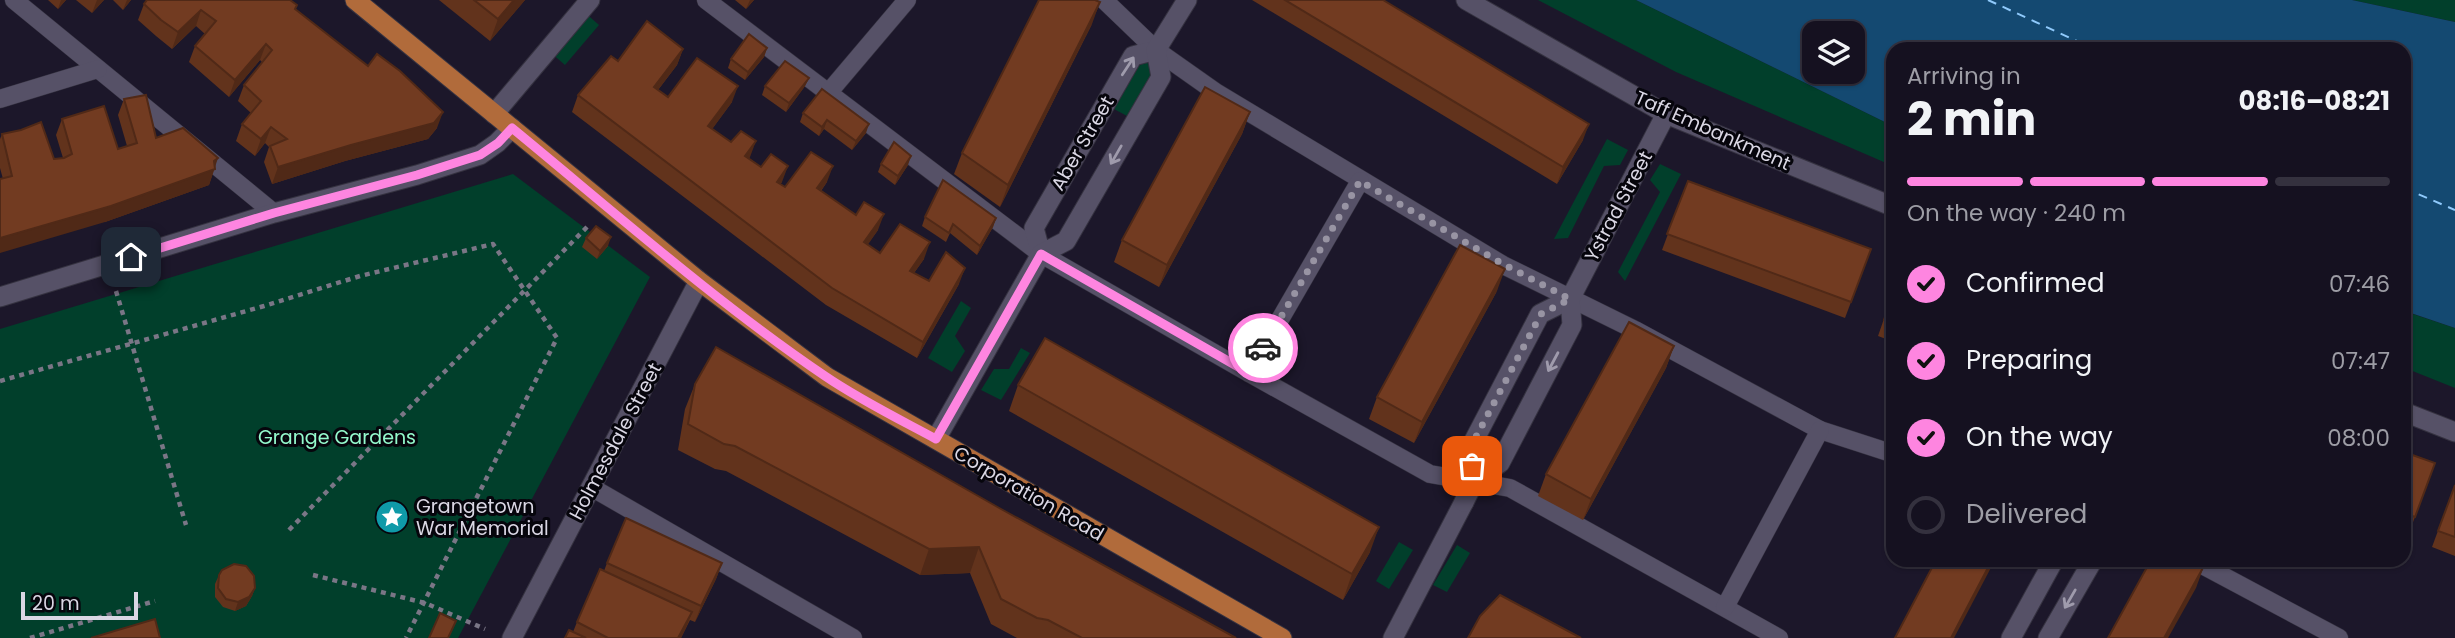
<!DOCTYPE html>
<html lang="en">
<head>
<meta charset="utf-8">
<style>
	:root { --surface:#151120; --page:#1e1a29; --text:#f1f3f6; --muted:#9d9da5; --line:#34313e; --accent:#fe85e0 }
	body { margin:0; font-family:Poppins,sans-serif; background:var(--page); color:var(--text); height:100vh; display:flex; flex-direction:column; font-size:26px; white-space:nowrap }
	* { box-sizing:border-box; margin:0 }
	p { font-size:23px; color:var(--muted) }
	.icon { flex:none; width:38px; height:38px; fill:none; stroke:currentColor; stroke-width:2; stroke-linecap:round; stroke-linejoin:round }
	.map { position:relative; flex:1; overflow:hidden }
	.side { position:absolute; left:1886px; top:42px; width:525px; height:525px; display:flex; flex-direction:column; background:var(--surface); border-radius:21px; box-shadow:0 2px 5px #0004,0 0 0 2px var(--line) }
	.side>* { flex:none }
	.buttons { position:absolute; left:1802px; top:21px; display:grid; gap:14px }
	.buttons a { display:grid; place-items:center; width:63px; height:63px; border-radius:14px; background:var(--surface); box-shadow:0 2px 5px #0004,0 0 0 2px var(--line); font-size:35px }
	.scale { position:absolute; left:21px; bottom:18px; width:117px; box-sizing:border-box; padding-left:7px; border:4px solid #dad7e4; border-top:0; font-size:19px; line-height:24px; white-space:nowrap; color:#dad7e4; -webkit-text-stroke:5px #06050c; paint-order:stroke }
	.pin { position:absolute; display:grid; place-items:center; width:60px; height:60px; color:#fff; margin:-30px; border-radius:14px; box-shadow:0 4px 10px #0006 }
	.courier { position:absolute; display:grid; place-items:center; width:70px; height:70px; margin:-35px; border:5px solid #fe85e0; border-radius:50%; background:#fff; color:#222; box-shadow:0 2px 9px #0007 }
	.overview em { font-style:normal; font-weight:700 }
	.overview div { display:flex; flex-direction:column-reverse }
	.overview { display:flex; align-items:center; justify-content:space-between; height:119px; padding:0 21px }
	h1 { font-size:46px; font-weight:700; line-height:52px }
	.bar { display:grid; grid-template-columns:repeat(4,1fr); gap:10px 7px; align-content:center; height:84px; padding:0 21px }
	.bar i { height:9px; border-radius:5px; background:var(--line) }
	.bar .current { background:var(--accent) }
	.bar p { grid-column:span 4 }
	ol { padding:0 21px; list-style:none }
	li { display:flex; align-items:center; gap:21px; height:77px }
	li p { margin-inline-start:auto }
	li .icon { padding:7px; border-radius:50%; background:var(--accent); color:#111; stroke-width:4 }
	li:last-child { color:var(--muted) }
	li i { width:38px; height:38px; border:4px solid var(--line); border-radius:50% }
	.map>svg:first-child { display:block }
</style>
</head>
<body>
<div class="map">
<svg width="2455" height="638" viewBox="0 0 2455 638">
	<rect width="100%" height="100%" fill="#1c172a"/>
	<!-- green -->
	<g fill="#013f2b">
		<polygon points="1538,0 1636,0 1893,126 1893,166 1676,72"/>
		<polygon points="2352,0 2455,0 2455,22"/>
		<polygon points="583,11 599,25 565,65 550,52"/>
		<polygon points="1145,62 1152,65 1154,72 1127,116 1114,109 1139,66"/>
		<polygon points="1607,139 1628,150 1620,165 1604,166 1568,238 1554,239"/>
		<polygon points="1660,164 1681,174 1625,281 1618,272 1660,192 1650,180"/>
		<polygon points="513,174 650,277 458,638 0,638 0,329"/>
		<polygon points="961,301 971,308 955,336 965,351 952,372 928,358"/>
		<polygon points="2404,311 2455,328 2455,388 2405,368"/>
		<polygon points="1021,348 1030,353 1001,400 981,390 994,369 1009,369"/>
		<polygon points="1399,542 1413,550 1389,589 1376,581"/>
		<polygon points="1457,545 1470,553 1447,592 1433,585"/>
	</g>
	<!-- water -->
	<path fill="#144971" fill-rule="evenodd" d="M 1636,0 L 2352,0 L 2455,22 L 2455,328 L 2405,311 L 2404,49 L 1894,49 L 1893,126 ZM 1815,33 L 1853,33 L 1853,72 L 1815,72 Z"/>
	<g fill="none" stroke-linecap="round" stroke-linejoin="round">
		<!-- ferry -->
		<g stroke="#8fc9fb" stroke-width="2" stroke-dasharray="9 7" stroke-linecap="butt">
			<polyline points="1988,0 2094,49"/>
			<polyline points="2404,188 2455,210"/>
		</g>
		<defs>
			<g id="service">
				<polyline points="14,0 274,213"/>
				<polyline points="706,0 1041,254 1249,373 1430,474 1510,488 1779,638"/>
				<polyline points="1104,0 1156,50 1217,93 1503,265 1635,330 1820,430 1894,454"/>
				<polyline points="829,92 907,0"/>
				<polyline points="0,99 98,69"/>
				<polyline points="1249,373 1360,181"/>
				<polyline points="591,487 853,638"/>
				<polyline points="2193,560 2339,638"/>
				<polyline points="1725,607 1820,430"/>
			</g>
			<g id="pedestrian">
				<polyline points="494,114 590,0"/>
				<polyline points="1393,638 1464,502"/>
			</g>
			<g id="minor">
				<polyline points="1466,0 1666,114 1894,207"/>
				<polyline points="1041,254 1034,228 1133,56 1156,50"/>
				<polyline points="0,297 274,213 417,175 480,155 497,143 512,128"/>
				<polyline points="2404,412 2455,432"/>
				<polyline points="936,439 1041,254 1066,241 1161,77 1156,50 1187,0"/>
				<polyline points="1475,480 1468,452 1540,314 1570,299"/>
				<polyline points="1464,502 1475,480 1500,463 1572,325 1570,299 1666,114"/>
				<polyline points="512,638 699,281"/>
				<polyline points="2011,638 2054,560"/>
				<polyline points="2048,638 2093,560"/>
			</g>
			<polyline id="primary" points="355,0 699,281 827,377 1282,638"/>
		</defs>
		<!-- service casing -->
		<use href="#service" stroke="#353240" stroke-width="19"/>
		<!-- pedestrian casing -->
		<use href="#pedestrian" stroke="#353240" stroke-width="21"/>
		<!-- minor casing -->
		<use href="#minor" stroke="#353240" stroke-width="21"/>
		<!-- primary casing -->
		<use href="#primary" stroke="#353240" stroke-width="21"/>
		<!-- path -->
		<g stroke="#7a7686" stroke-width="4.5" stroke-dasharray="5 5" stroke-linecap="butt">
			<polyline points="116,291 186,525"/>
			<polyline points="0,381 264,306 360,276 493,244 557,338 406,638"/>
			<polyline points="289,530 588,226"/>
			<polyline points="313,575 425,603 485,629"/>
			<polyline points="30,638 155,601"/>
		</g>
		<!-- service -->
		<use href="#service" stroke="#565167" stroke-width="18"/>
		<!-- pedestrian -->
		<use href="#pedestrian" stroke="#565167" stroke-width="19"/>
		<!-- minor -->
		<use href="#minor" stroke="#565167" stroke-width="19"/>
		<!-- primary -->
		<use href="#primary" stroke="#b16b3b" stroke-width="19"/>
	</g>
	<!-- wall -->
	<g fill="#62331c">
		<polygon points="48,0 66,0 58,9"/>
		<polygon points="76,0 104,0 92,13"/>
		<polygon points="113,0 131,0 123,10"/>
		<polygon points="439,0 525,0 490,41"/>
		<polygon points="735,0 754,0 746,9"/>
		<polygon points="1252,0 1383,0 1583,140 1557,184"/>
		<polygon points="144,4 296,9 437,128 428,139 345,161 272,184 264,162 269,147 265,143 255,156 236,141 242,124 251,113 238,101 244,85 262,62 260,60 229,97 189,62 195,46 205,34 196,26 172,49 156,36 138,20"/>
		<polygon points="1092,24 1000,207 954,174 962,153"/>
		<polygon points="767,48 764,57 745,80 728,68 731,59"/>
		<polygon points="683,49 677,65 658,90 668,97 732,102 712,129 750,157 749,158 782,182 780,184 785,187 827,182 821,191 878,230 867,245 880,253 924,259 914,273 929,281 959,284 917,358 826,305 572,112 578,95 618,61"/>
		<polygon points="809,78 805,86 786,112 762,95 765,86"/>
		<polygon points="124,99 156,138 215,167 209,185 105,222 3,179 0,168 0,139 2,134 54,159 63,158 56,135 62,119 118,149 127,146 118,115"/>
		<polygon points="1250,112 1242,134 1159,287 1114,262 1122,240"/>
		<polygon points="803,113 866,133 852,150 824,129 819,136 800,122"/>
		<polygon points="881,164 908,165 895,185 878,172"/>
		<polygon points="1688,181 1871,249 1845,318 1662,250"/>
		<polygon points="925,217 996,218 993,227 977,255 950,233 946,242 922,226"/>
		<polygon points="586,238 608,246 597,259 582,247"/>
		<polygon points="1894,290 1894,342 1878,336"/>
		<polygon points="1497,291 1414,443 1369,419 1377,397"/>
		<polygon points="1674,346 1666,368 1583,520 1538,496 1546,474"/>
		<polygon points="695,384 1001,509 1236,638 1017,638 991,624 970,573 920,575 726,471 715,469 678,450 685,409"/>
		<polygon points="1018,385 1370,552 1343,600 1009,411"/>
		<polygon points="2404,452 2435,463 2409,533 2404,531"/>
		<polygon points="2455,485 2455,556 2432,547"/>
		<polygon points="607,563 722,563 716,579 695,622 690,620 681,638 565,638 573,632 577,622 604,571"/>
		<polygon points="219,575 255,588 252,596 246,606 235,611 223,607 215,597 215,584"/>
	</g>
	<!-- shaded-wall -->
	<g fill="#502917">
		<polygon points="61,0 66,0 58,9"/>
		<polygon points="97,0 104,0 92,13"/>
		<polygon points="127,0 131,0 123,10"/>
		<polygon points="514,0 525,0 490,41 498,19"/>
		<polygon points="750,0 754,0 746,9"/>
		<polygon points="1100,2 1092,24 1000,207 1008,185"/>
		<polygon points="201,10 196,26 172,49 178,32"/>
		<polygon points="266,44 260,60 229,97 235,80"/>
		<polygon points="767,48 764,57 745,80 748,72"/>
		<polygon points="683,49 677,65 648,103 654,87"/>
		<polygon points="809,78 805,86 786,112 789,103"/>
		<polygon points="738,86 732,102 702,143 708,126"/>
		<polygon points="443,112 437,128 428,139 345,161 272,184 278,167"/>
		<polygon points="1250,112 1242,134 1159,287 1167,265"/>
		<polygon points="827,120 824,129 819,136 822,127"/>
		<polygon points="869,124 866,133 852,150 856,141"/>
		<polygon points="1589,124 1583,140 1557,184 1563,167"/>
		<polygon points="271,127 265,143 255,156 261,139"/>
		<polygon points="756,141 750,157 739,172 745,156"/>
		<polygon points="911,156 908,165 895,185 898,176"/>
		<polygon points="218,158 209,185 105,222 0,253 0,238 214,161"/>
		<polygon points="788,166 782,182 771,198 777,182"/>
		<polygon points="833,166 827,182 811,204 817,188"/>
		<polygon points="884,214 878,230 858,259 864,242"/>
		<polygon points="996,218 993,227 977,255 980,246"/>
		<polygon points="611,237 608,246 597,259 600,251"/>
		<polygon points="930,242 924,259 904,287 910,271"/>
		<polygon points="965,268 959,284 917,358 923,342"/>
		<polygon points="1505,269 1497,291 1414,443 1422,422"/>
		<polygon points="1674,346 1666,368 1583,520 1591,499"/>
		<polygon points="1379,527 1370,552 1343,600 1352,574"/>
		<polygon points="979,547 970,573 920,575 929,549"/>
		<polygon points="1992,560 1995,560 1954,638 1951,638"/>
		<polygon points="722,563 716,579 695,622 701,606"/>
		<polygon points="2204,566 2196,588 2168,638 2164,638"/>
		<polygon points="255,588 252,596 246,606 235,611 238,602"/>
		<polygon points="692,612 686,628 681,638 678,638"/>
	</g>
	<!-- building -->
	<g fill="#723b21" stroke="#502917" stroke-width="2">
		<polygon points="147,0 290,0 297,5 295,9 368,66 377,54 400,71 443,112 434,123 351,145 278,167 270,146 287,139 271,127 261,139 242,124 261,101 244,85 272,50 266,44 235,80 195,46 216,21 201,10 178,32 161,20 144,4"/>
		<polygon points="474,0 514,0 498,19"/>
		<polygon points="1039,0 1095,0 1100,2 1008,185 962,153"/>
		<polygon points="1285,0 1383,0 1589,124 1563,167"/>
		<polygon points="647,21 683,49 654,87 668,97 697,58 738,86 708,126 731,142 741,131 756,141 745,156 761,167 771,154 788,166 777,182 785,187 811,152 833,166 817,188 856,215 864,202 884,214 864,242 880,253 900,224 930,242 910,271 929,281 946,252 965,268 923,342 832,288 578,95 611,56 618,61"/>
		<polygon points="749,34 767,48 748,72 731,59"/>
		<polygon points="785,61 809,78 789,103 765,86"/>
		<polygon points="1205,87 1250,112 1167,265 1122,240"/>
		<polygon points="822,89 869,124 856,141 827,120 822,127 803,113"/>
		<polygon points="146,95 156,138 183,128 218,158 214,161 215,169 111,206 0,238 0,179 12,176 2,134 21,130 41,122 54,159 64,158 72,154 62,119 104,106 118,149 137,143 124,99"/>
		<polygon points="894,142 911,156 898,176 881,164"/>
		<polygon points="943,180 996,218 980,246 953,224 949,233 925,217"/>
		<polygon points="1688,181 1871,249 1851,302 1667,234"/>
		<polygon points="596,226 611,237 600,251 586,238"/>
		<polygon points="1460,245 1505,269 1422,422 1377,397"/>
		<polygon points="1894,291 1894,324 1884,320"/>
		<polygon points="1629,322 1674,346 1591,499 1546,474"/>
		<polygon points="1045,338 1379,527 1352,574 1018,385"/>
		<polygon points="716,347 1001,509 1236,638 1082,638 1048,620 1037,618 1001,599 979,547 929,549 735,446 724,444 688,424 695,384"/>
		<polygon points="2404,452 2435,463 2415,517 2404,513"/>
		<polygon points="2455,485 2455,537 2438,531"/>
		<polygon points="626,518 722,563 701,606 607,563"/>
		<polygon points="1936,560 1992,560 1951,638 1895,638"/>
		<polygon points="2151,560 2193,560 2204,566 2164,638 2108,638"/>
		<polygon points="234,564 246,566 254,576 255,588 249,597 238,602 226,599 218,588 219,575 222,570"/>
		<polygon points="600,569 692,612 678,638 608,638 577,622"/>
		<polygon points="1500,595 1581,638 1468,638 1480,616"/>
		<polygon points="440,613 456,621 448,638 429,638"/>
		<polygon points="155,619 160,638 91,638"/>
		<polygon points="569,630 586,638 565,638"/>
	</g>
	<!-- one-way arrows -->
	<defs><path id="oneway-shaft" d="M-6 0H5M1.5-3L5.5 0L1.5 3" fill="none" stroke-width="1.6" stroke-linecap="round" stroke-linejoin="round" transform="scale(1.75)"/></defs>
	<g stroke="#9f9bac">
		<use href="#oneway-shaft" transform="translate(1128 66) rotate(-57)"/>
		<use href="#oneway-shaft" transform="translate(1116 155) rotate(120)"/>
		<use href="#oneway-shaft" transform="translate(1553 362) rotate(118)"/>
		<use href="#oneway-shaft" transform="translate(2070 599) rotate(120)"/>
	</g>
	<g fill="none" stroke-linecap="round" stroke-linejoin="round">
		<!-- done -->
		<polyline stroke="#9894a3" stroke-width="7" stroke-dasharray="0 12.6" points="1263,348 1360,181 1503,264 1570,299 1541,314 1468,452 1472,466"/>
		<!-- route -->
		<path stroke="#fe85e0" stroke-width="9" d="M 131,257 L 274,213 L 417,175 L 480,155 L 498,143 L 512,128 C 613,211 717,303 825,376 C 860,400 899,419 936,439 L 1041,254 L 1249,373 L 1263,348"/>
	</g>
	<!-- icons -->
	<defs>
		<symbol id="sight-disc" viewBox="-11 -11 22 22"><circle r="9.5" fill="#0f9aa8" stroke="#06050c"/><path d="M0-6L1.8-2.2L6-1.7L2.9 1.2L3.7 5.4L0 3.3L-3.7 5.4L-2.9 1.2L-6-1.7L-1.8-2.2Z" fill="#fff"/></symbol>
	</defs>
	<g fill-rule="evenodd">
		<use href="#sight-disc" x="373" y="498" width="38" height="38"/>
	</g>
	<g text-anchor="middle" stroke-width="6" stroke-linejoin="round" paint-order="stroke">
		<!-- street labels -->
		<g font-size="19" fill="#dad7e4" stroke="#06050c">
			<text transform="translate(1713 130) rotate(24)" y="7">Taff Embankment</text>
			<text transform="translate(1082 143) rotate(-60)" y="7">Aber Street</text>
			<text transform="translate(1618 206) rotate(-62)" y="7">Ystrad Street</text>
			<text transform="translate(615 441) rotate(-62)" y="7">Holmesdale Street</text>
			<text transform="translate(1029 493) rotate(30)" y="7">Corporation Road</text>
		</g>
		<!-- park labels -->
		<g font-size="19" fill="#94facd" stroke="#06050c">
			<text x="337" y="444">Grange Gardens</text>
		</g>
		<!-- poi labels -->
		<g font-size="19" fill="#dad7e4" stroke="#06050c" text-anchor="start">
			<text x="416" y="513">Grangetown<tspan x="416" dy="22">War Memorial</tspan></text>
		</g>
	</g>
</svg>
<div class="buttons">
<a><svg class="icon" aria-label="layers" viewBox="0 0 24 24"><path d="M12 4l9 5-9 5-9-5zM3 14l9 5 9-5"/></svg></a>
</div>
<div class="scale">20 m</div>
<div class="pin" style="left:1472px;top:466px;background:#ea580c"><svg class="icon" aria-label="bag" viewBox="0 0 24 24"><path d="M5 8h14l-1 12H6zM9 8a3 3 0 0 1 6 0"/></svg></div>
<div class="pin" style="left:131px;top:257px;background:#1f2937"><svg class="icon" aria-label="home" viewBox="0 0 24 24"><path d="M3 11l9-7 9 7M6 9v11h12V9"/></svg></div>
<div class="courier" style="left:1263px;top:348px"><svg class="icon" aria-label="car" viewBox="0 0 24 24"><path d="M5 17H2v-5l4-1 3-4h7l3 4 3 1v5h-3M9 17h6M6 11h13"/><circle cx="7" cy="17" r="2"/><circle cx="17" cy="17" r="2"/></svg></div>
<section class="side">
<div class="overview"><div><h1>2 min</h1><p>Arriving in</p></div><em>08:16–08:21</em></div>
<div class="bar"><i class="current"></i><i class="current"></i><i class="current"></i><i></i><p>On the way · 240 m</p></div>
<ol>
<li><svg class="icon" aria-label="check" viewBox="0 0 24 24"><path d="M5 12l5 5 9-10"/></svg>Confirmed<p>07:46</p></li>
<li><svg class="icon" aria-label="check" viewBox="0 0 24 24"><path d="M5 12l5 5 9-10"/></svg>Preparing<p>07:47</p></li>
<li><svg class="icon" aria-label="check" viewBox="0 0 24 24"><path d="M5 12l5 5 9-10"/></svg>On the way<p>08:00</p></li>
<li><i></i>Delivered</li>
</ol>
</section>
</div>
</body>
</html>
